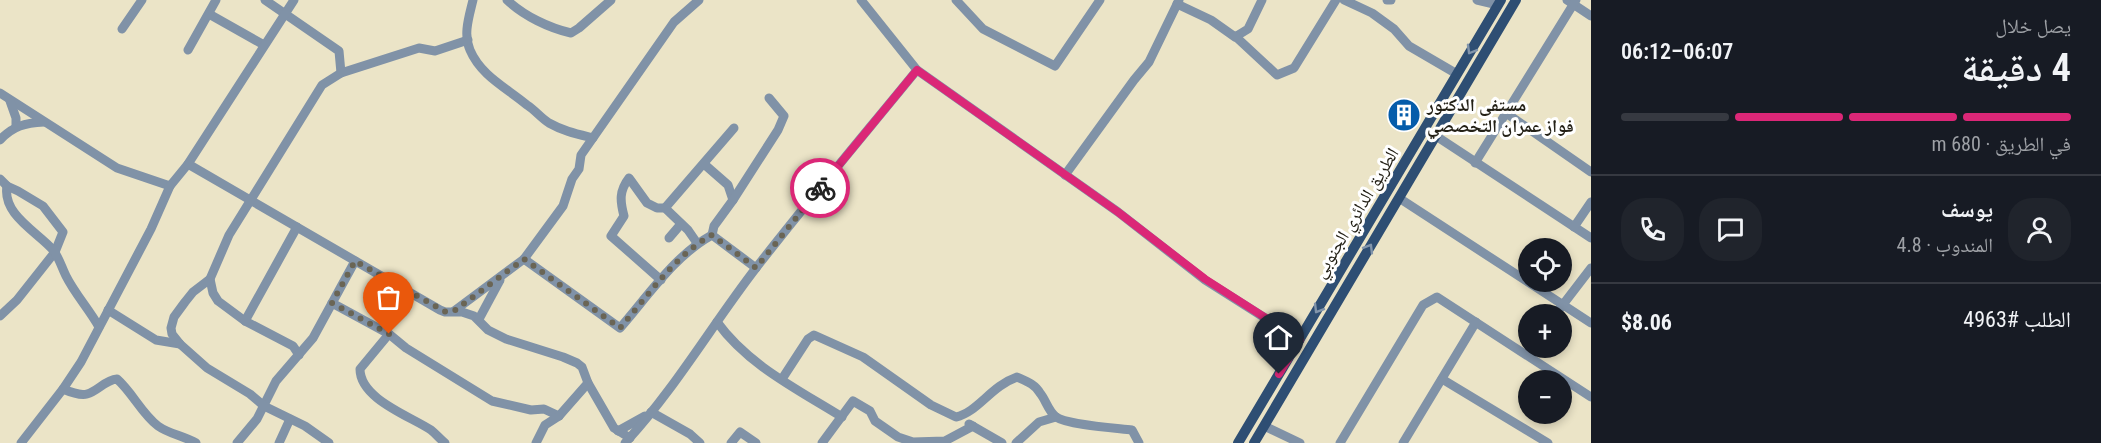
<!DOCTYPE html>
<html lang="ar">
<head>
<meta charset="utf-8">
<style>
	:root { --surface:#171b24; --page:#20242c; --text:#f1f3f6; --muted:#9ea1a6; --line:#363941; --accent:#db2777 }
	body { margin:0; font-family:"Roboto Condensed","Noto Naskh Arabic",sans-serif; background:var(--page); color:var(--text); direction:rtl; height:100vh; display:flex; flex-direction:column; font-size:22px; white-space:nowrap }
	* { box-sizing:border-box; margin:0 }
	p { font-size:20px; color:var(--muted) }
	.icon { flex:none; width:33px; height:33px; fill:none; stroke:currentColor; stroke-width:2; stroke-linecap:round; stroke-linejoin:round }
	.map { position:relative; flex:1; overflow:hidden; direction:ltr }
	.details { display:flex; flex-direction:column; background:var(--surface); width:510px }
	.details>* { flex:none }
	.fabs { position:absolute; left:1518px; top:238px; display:grid; gap:12px }
	.fabs a { display:grid; place-items:center; width:54px; height:54px; border-radius:50%; background:var(--surface); box-shadow:0 3px 9px #0003; font-size:30px }
	.pin { position:absolute; display:grid; place-items:center; width:51px; height:51px; color:#fff; margin:-62px -26px; border-radius:50% 50% 50% 0; rotate:-45deg; box-shadow:0 0 6px #0007 }
	.pin .icon { rotate:45deg }
	.courier { position:absolute; display:grid; place-items:center; width:60px; height:60px; margin:-30px; border:4px solid #db2777; border-radius:50%; background:#fff; color:#222; box-shadow:0 2px 8px #0007 }
	.head em { font-style:normal; font-weight:600 }
	.head div { display:flex; flex-direction:column-reverse }
	.head { display:flex; align-items:center; justify-content:space-between; height:102px; padding:0 30px }
	h1 { font-size:39px; font-weight:600; line-height:45px }
	.bar { display:grid; grid-template-columns:repeat(4,1fr); gap:9px 6px; align-content:center; height:72px; padding:0 30px }
	.bar i { height:8px; border-radius:4px; background:var(--line) }
	.bar .active { background:var(--accent) }
	.bar p { grid-column:span 4 }
	.line { display:flex; align-items:center; gap:15px; padding:0 30px; border-top:2px solid var(--line) }
	.line div { flex:1 }
	.round { display:grid; place-items:center; flex:none; width:63px; height:63px; border-radius:24px; background:var(--page) }
	main { display:flex; flex:1; min-height:0 }
	.map>svg:first-child { display:block }
</style>
</head>
<body>
<main>
<section class="details">
<div class="head"><div><h1>4 دقيقة</h1><p>يصل خلال</p></div><em>06:07–06:12</em></div>
<div class="bar"><i class="active"></i><i class="active"></i><i class="active"></i><i></i><p>في الطريق · 680 m</p></div>
<div class="line" style="height:108px"><a class="round"><svg class="icon" aria-label="person" viewBox="0 0 24 24"><circle cx="12" cy="8" r="4"/><path d="M4 21q1-7 8-7t8 7"/></svg></a><div><b>يوسف</b><p>المندوب · 4.8</p></div><a class="round"><svg class="icon" aria-label="chat" viewBox="0 0 24 24"><path d="M4 5h16v11H9l-5 4z"/></svg></a><a class="round"><svg class="icon" aria-label="phone" viewBox="0 0 24 24"><path d="M5 4h4l2 5-3 2q2 4 5 5l2-3 5 2v4C11 20 4 13 5 4z"/></svg></a></div>
<div class="line" style="height:78px"><div>الطلب #4963</div><b>$8.06</b></div>
</section>
<div class="map">
<svg width="1591" height="443" viewBox="0 0 1591 443">
	<rect width="100%" height="100%" fill="#ebe4c7"/>
	<g fill="none" stroke-linecap="round" stroke-linejoin="round">
		<!-- minor -->
		<g stroke="#8092a7" stroke-width="9">
			<polyline points="265,0 339,51 341,73"/>
			<path d="M 473,0 C 469,17 463,34 470,50 C 481,76 507,88 527,105 C 535,110 541,118 549,123 C 563,131 577,134 593,138"/>
			<path d="M 507,0 C 524,16 549,28 571,33 L 579,28 L 611,0"/>
			<polyline points="861,0 917,70 1118,212 1205,280 1300,340"/>
			<polyline points="956,0 983,29 1055,66 1100,0"/>
			<polyline points="1344,0 1372,13 1394,29 1409,46 1457,74"/>
			<polyline points="1387,0 1391,0"/>
			<polyline points="1477,0 1498,5"/>
			<polyline points="1567,0 1591,16"/>
			<polyline points="1177,4 1211,20 1235,37 1248,29 1262,0"/>
			<polyline points="209,14 264,45"/>
			<polyline points="122,29 142,0"/>
			<polyline points="1235,36 1277,75 1294,68 1336,0"/>
			<polyline points="188,50 216,0"/>
			<polyline points="0,93 117,168 170,186 188,164 294,0"/>
			<polyline points="10,101 16,118 16,126"/>
			<polyline points="1506,113 1591,172"/>
			<polyline points="1436,136 1591,238"/>
			<path d="M 0,140 C 13,126 25,123 44,122"/>
			<polyline points="1475,163 1576,0"/>
			<polyline points="188,164 440,310 445,312 462,312 474,316 488,330 506,339 563,357 577,363 582,367 588,383 614,428 630,438"/>
			<polyline points="704,164 728,185 733,200 714,226 712,235"/>
			<polyline points="1065,175 1134,80 1149,62 1179,0"/>
			<polyline points="0,179 7,186 18,191 43,206 63,232 55,252 17,300 0,316"/>
			<path d="M 7,186 C 2,215 38,232 54,251 C 59,258 62,268 66,276 C 75,294 89,309 99,327"/>
			<polyline points="1399,198 1591,323"/>
			<polyline points="733,200 778,130 784,116 769,98"/>
			<polyline points="665,208 734,128"/>
			<polyline points="1574,227 1591,202"/>
			<polyline points="669,238 681,224"/>
			<path d="M 524,259 L 620,328 C 648,296 674,256 712,235 L 756,268"/>
			<polyline points="210,279 213,293 218,301 245,321 293,346 299,355"/>
			<path d="M 661,280 L 611,236 L 624,216 C 620,201 619,191 629,178 L 647,203 L 657,208 L 665,208 L 688,230 L 697,243"/>
			<polyline points="332,303 389,334 406,348 492,401 531,410 544,409 559,416"/>
			<polyline points="108,310 156,340 180,344"/>
			<polyline points="454,311 524,259 563,206 572,179 579,169 581,155 674,22 699,0"/>
			<polyline points="1555,315 1591,268"/>
			<polyline points="479,319 500,280"/>
			<polyline points="245,321 297,227"/>
			<path d="M 717,322 C 748,365 797,389 842,417"/>
			<path d="M 389,334 L 360,369 C 360,399 410,416 431,430 C 436,434 440,439 445,443"/>
			<path d="M 782,379 L 808,339 L 814,335 L 863,357 L 931,405 L 956,417 C 978,412 991,386 1017,377 C 1026,381 1035,384 1040,393 C 1046,400 1048,411 1056,417 C 1068,425 1115,428 1132,430 L 1139,443"/>
			<polyline points="1442,379 1548,443"/>
			<path d="M 63,389 C 70,392 80,396 87,394 C 98,391 105,380 117,379 C 132,392 142,414 158,426 C 169,434 184,436 196,443"/>
			<polyline points="651,412 690,434 700,443"/>
			<polyline points="969,424 1002,443"/>
			<polyline points="1264,426 1300,443"/>
			<polyline points="618,431 645,416"/>
			<polyline points="21,443 63,389 81,362 151,229 170,186"/>
			<polyline points="237,443 257,419 276,381 313,338 355,261"/>
			<polyline points="279,443 290,419"/>
			<polyline points="329,443 305,426 264,406 250,394 207,368 180,344 172,334 171,328 174,317 185,302 193,292 210,279 229,235 322,85 341,73 419,48 435,51 468,40"/>
			<polyline points="536,443 545,425 559,416 588,383"/>
			<path d="M 625,443 C 675,389 712,325 756,268 C 808,201 863,136 917,70"/>
			<polyline points="731,443 740,432 756,443"/>
			<polyline points="822,443 853,401 870,411 875,421 898,437 913,442 945,441 973,426"/>
			<polyline points="1016,443 1039,422 1056,417"/>
			<polyline points="1340,443 1423,305 1437,297 1591,397"/>
			<polyline points="1403,443 1476,322"/>
		</g>
		<!-- major -->
		<g stroke="#2e4e73" stroke-width="10">
			<polyline points="1238,443 1501,0"/>
			<polyline points="1254,443 1516,0"/>
		</g>
	</g>
	<!-- one-way arrows -->
	<defs><path id="oneway-chevron" d="M-2-3.5L2.5 0L-2 3.5" fill="none" stroke-width="1.6" stroke-linecap="round" stroke-linejoin="round" transform="scale(1.5)"/></defs>
	<g stroke="#8295ab">
		<use href="#oneway-chevron" transform="translate(1471 50) rotate(120)"/>
		<use href="#oneway-chevron" transform="translate(1369 248) rotate(-59)"/>
		<use href="#oneway-chevron" transform="translate(1318 309) rotate(121)"/>
	</g>
	<g fill="none" stroke-linecap="round" stroke-linejoin="round">
		<!-- done -->
		<path stroke="#6a6555" stroke-width="6" stroke-dasharray="0 10.8" d="M 389,334 L 332,303 L 355,261 L 446,312 L 454,311 L 524,259 L 620,328 C 648,296 675,255 712,235 L 756,268 L 820,188"/>
		<!-- route -->
		<polyline stroke="#db2777" stroke-width="8" points="820,188 917,70 1118,212 1205,279 1300,340 1279,374"/>
	</g>
	<!-- icons -->
	<defs>
		<symbol id="building-disc" viewBox="-11 -11 22 22"><circle r="9.5" fill="#055caa" stroke="#fff"/><path d="M-4-6H4V6H1V3H-1V6H-4ZM-2.5-4.3h1.7v1.8h-1.7ZM.8-4.3h1.7v1.8H.8ZM-2.5-1h1.7V.8h-1.7ZM.8-1h1.7V.8H.8Z" fill="#fff"/></symbol>
	</defs>
	<g fill-rule="evenodd">
		<use href="#building-disc" x="1385" y="96" width="38" height="38"/>
	</g>
	<g text-anchor="middle" stroke-width="6" stroke-linejoin="round" paint-order="stroke">
		<!-- poi labels -->
		<g font-size="18" font-weight="bold" fill="#242117" stroke="#fff" text-anchor="start">
			<text x="1427" y="111">مستفى الدكتور<tspan x="1427" dy="21">فواز عمران التخصصي</tspan></text>
		</g>
		<!-- street labels -->
		<g font-size="18" fill="#242117" stroke="#fff">
			<text transform="translate(1356 213) rotate(-59)" y="6">الطريق الدائري الجنوبي</text>
		</g>
	</g>
</svg>
<div class="fabs">
<a><svg class="icon" aria-label="locate" viewBox="0 0 24 24"><circle cx="12" cy="12" r="6"/><path d="M12 2v4M12 18v4M2 12h4M18 12h4"/></svg></a>
<a>+</a>
<a>−</a>
</div>
<div class="pin" style="left:389px;top:334px;background:#ea580c"><svg class="icon" aria-label="bag" viewBox="0 0 24 24"><path d="M5 8h14l-1 12H6zM9 8a3 3 0 0 1 6 0"/></svg></div>
<div class="pin" style="left:1279px;top:374px;background:#1f2937"><svg class="icon" aria-label="home" viewBox="0 0 24 24"><path d="M3 11l9-7 9 7M6 9v11h12V9"/></svg></div>
<div class="courier" style="left:820px;top:188px"><svg class="icon" aria-label="bike" viewBox="0 0 24 24"><circle cx="6" cy="16" r="4"/><circle cx="18" cy="16" r="4"/><path d="M6 16l4-8h5l3 8M10 8l3 8H6M13 5h3"/></svg></div>
</div>
</main>
</body>
</html>
